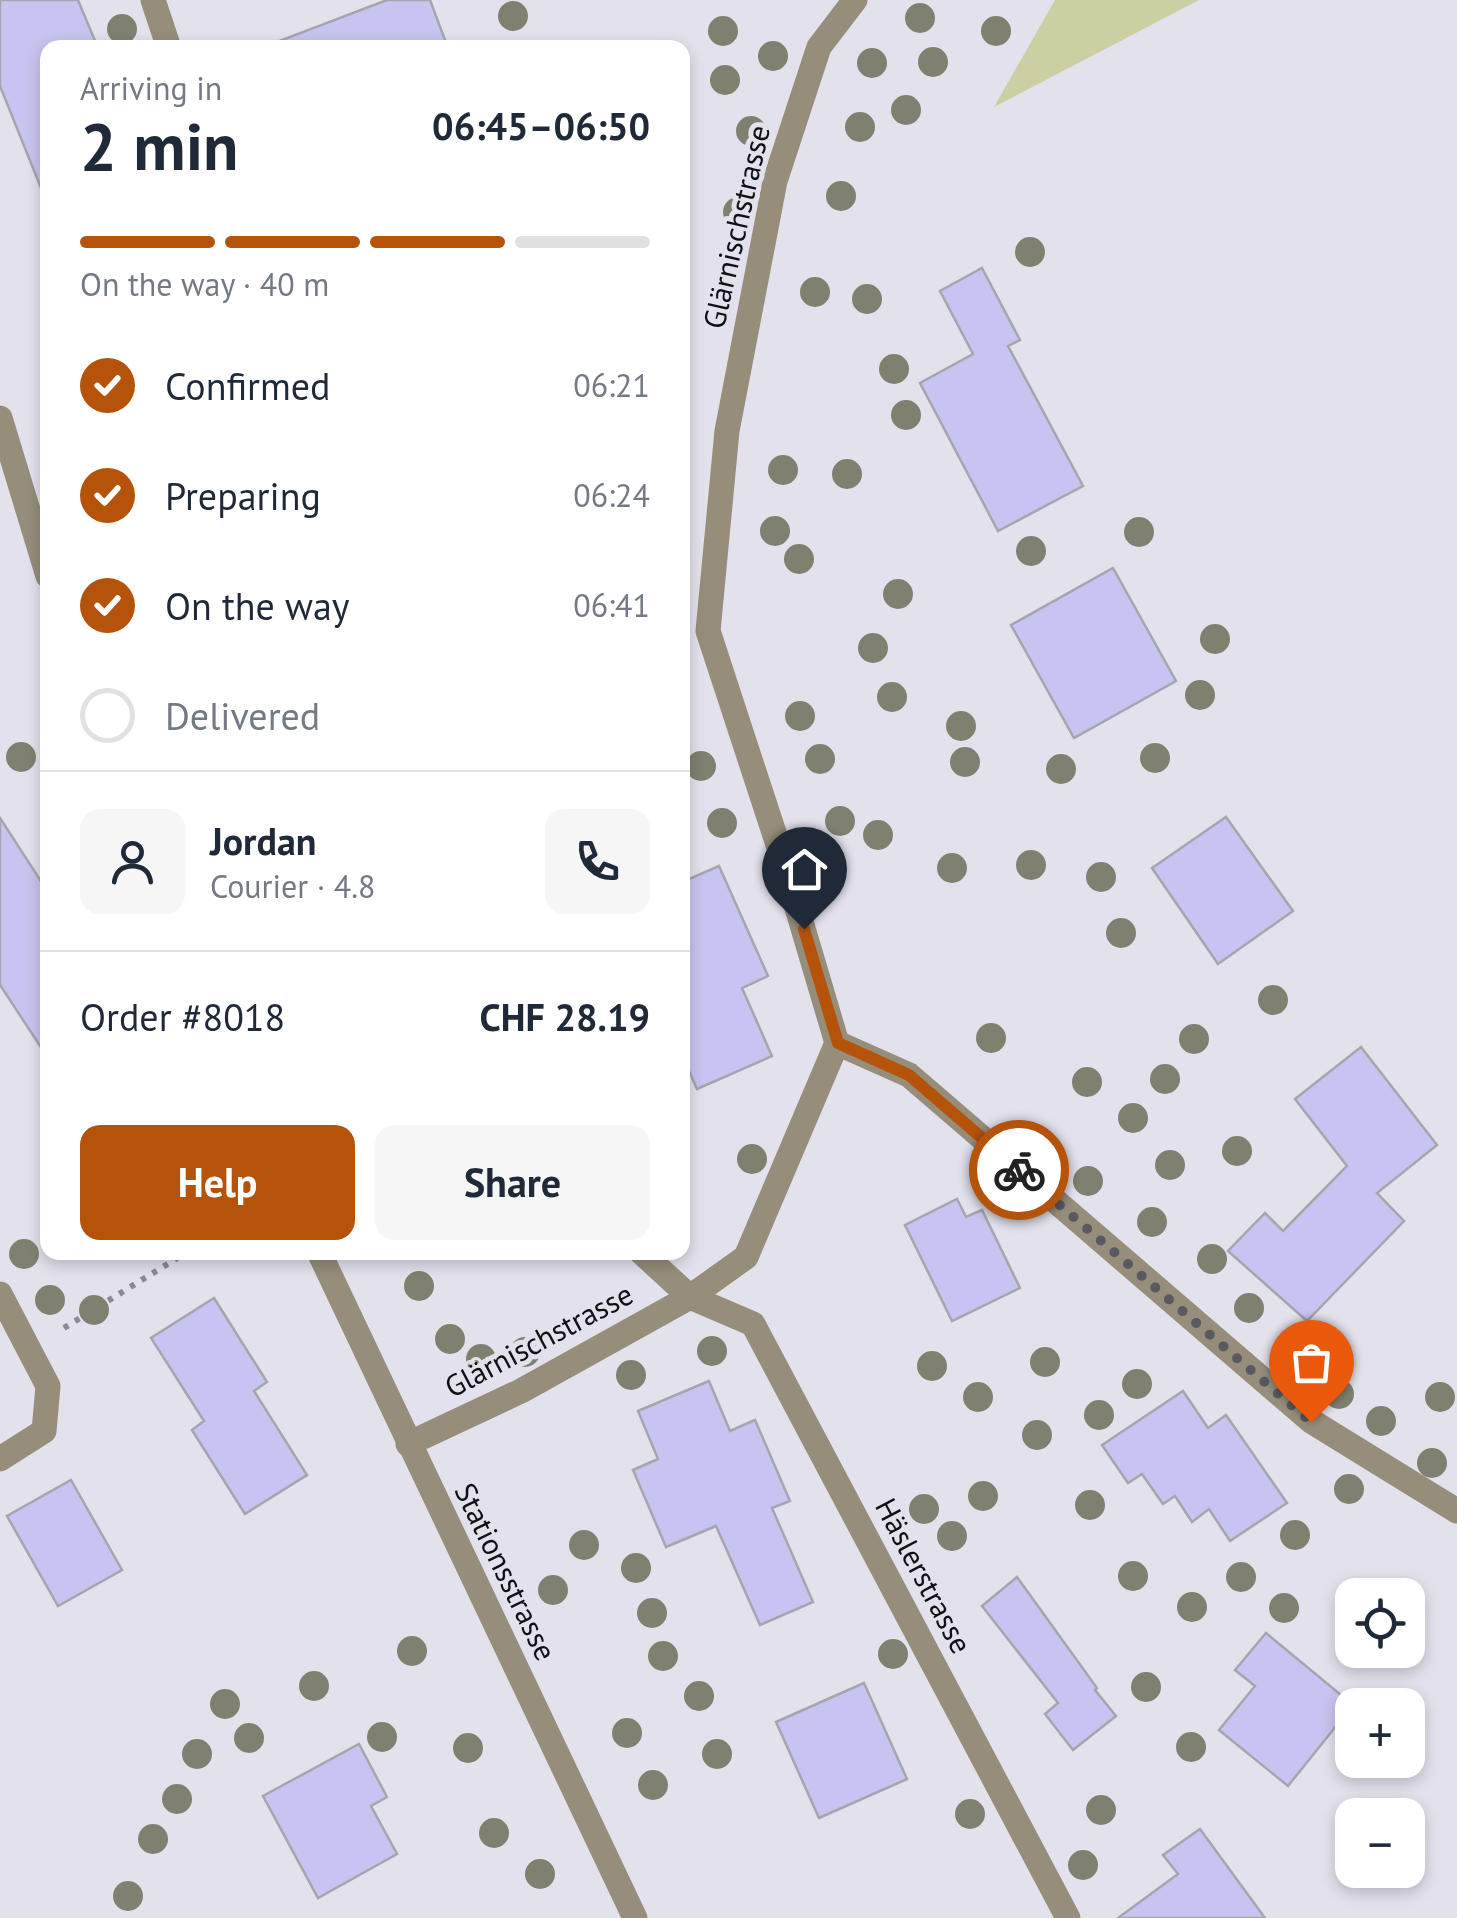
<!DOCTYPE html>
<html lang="en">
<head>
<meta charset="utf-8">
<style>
	:root { --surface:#fff; --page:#f6f6f7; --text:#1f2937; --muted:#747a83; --line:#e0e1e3; --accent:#b45309 }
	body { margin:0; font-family:"PT Sans",sans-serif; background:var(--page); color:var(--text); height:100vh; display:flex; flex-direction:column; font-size:38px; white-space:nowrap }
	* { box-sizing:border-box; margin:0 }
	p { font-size:32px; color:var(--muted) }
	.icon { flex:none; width:55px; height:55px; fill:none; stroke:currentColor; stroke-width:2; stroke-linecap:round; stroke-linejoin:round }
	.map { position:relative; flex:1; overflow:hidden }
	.sheet { position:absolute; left:40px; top:40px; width:650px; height:1220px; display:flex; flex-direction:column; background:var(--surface); border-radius:20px; box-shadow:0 5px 15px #0003 }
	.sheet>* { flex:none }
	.buttons { position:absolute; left:1335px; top:1578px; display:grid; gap:20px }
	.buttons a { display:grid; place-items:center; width:90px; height:90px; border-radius:20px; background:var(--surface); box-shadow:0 5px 15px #0003; font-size:50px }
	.pin { position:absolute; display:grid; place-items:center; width:85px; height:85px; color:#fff; margin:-102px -42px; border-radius:50% 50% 50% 0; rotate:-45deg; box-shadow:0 0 10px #0007 }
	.pin .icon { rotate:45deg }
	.courier { position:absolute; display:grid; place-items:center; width:100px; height:100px; margin:-50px; border:8px solid #b45309; border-radius:50%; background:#fff; color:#222; box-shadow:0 2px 12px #0007 }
	.summary em { font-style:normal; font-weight:700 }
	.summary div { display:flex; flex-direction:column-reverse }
	.summary { display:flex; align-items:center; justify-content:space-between; height:170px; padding:0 40px }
	h1 { font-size:65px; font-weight:700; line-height:75px }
	.bar { display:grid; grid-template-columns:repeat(4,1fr); gap:15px 10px; align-content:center; height:120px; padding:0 40px }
	.bar i { height:12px; border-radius:8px; background:var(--line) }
	.bar .selected { background:var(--accent) }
	.bar p { grid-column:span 4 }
	.line { display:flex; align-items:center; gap:25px; padding:0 40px; border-top:2px solid var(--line) }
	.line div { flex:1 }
	.round { display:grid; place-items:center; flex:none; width:105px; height:105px; border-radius:20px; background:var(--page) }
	ol { padding:0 40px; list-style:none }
	li { display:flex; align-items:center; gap:30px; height:110px }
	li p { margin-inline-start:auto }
	li .icon { padding:10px; border-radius:50%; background:var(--accent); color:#fff; stroke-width:4 }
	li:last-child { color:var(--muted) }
	li i { width:55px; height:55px; border:5px solid var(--line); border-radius:50% }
	.cta { display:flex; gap:20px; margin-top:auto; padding:20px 40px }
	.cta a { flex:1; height:115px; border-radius:20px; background:var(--accent); color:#fff; font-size:40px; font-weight:700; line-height:115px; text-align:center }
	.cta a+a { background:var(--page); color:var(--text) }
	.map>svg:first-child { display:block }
</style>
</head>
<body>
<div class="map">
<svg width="1457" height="1918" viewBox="0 0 1457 1918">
	<rect width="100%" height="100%" fill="#e2e1ec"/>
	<!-- green -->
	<polygon fill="#cbcfa1" points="1055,0 1199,0 994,107"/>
	<!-- building -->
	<g fill="#c8c4f1" stroke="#a5a5ae" stroke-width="2.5">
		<polygon points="0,0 78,0 98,48 48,48 48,198 45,198 0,86"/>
		<polygon points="387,0 430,0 448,48 274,48 274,43"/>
		<polygon points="982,268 1020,340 1008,346 1083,486 998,531 920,383 973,354 940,291"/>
		<polygon points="1113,568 1176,681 1074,738 1011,625"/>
		<polygon points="1226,817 1293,911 1218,964 1152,868"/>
		<polygon points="0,818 48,892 48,1058 0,985"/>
		<polygon points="719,866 768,976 742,988 772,1056 697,1089 682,1055 682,882"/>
		<polygon points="1361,1047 1437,1145 1377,1193 1404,1221 1307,1321 1228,1251 1265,1213 1283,1231 1347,1166 1295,1099"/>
		<polygon points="957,1199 966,1217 982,1210 1020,1288 952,1321 905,1225"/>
		<polygon points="214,1298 267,1382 254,1391 307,1475 245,1514 192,1430 204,1421 151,1338"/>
		<polygon points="709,1381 730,1431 755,1420 790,1501 772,1508 813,1602 760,1625 716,1526 666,1547 633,1470 658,1459 638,1411"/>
		<polygon points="1183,1391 1208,1428 1226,1415 1287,1503 1230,1541 1209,1509 1192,1522 1175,1496 1163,1504 1142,1474 1128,1483 1102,1445"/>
		<polygon points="71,1480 122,1570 58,1606 7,1516"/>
		<polygon points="1017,1577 1097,1688 1095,1690 1116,1716 1073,1750 1045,1714 1058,1703 982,1606"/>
		<polygon points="1266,1633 1353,1705 1288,1786 1219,1730 1255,1686 1235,1670"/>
		<polygon points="864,1683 907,1779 819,1818 776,1722"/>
		<polygon points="359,1744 387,1797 371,1806 397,1854 318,1898 263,1796"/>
		<polygon points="1200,1829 1265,1918 1118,1918 1178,1874 1163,1855"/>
	</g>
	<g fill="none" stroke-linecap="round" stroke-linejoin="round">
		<!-- path -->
		<polyline stroke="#8a8a92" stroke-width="6" stroke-dasharray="5 8" stroke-linecap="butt" points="64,1328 187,1252"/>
		<!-- minor -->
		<g stroke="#968d7b" stroke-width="25">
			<polyline points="153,0 169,48"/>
			<polyline points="837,1043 909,1075 1311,1421 1457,1511"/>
			<polyline points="641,1252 690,1297 753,1324 1068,1918"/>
			<polyline points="0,1294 48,1386 44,1431 0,1459"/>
			<polyline points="408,1444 521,1391 690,1297 746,1257 837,1043 781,854 708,631 727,431 775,181 819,47 855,0"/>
		</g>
		<!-- tertiary -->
		<g stroke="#968d7b" stroke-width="25">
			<polyline points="0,418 48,576"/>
			<polyline points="319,1252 635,1918"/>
		</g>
	</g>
	<!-- trees -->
	<g fill="#808070">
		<circle cx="513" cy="16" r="15"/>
		<circle cx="920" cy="18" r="15"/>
		<circle cx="122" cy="29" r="15"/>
		<circle cx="723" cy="31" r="15"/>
		<circle cx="996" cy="31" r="15"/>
		<circle cx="773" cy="56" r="15"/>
		<circle cx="933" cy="62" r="15"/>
		<circle cx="872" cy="63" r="15"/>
		<circle cx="725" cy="80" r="15"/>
		<circle cx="906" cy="110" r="15"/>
		<circle cx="860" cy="127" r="15"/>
		<circle cx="751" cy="131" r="15"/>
		<circle cx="841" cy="196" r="15"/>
		<circle cx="738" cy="212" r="15"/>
		<circle cx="1030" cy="252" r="15"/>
		<circle cx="815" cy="292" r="15"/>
		<circle cx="867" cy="299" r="15"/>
		<circle cx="894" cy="369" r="15"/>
		<circle cx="906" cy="415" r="15"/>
		<circle cx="783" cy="470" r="15"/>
		<circle cx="847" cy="474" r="15"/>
		<circle cx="775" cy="531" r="15"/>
		<circle cx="1139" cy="532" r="15"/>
		<circle cx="1031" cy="551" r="15"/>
		<circle cx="799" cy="559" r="15"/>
		<circle cx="898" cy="594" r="15"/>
		<circle cx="1215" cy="639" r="15"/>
		<circle cx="873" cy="648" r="15"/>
		<circle cx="1200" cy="695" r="15"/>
		<circle cx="892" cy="697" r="15"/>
		<circle cx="800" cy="716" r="15"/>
		<circle cx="961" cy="726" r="15"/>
		<circle cx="21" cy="757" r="15"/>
		<circle cx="1155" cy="758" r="15"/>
		<circle cx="820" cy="759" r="15"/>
		<circle cx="965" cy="762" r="15"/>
		<circle cx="701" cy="766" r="15"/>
		<circle cx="1061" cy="769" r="15"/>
		<circle cx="840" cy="821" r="15"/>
		<circle cx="722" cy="823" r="15"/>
		<circle cx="878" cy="835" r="15"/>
		<circle cx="1031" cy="865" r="15"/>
		<circle cx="952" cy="868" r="15"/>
		<circle cx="1101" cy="877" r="15"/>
		<circle cx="1121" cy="933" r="15"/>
		<circle cx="1273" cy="1000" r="15"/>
		<circle cx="991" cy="1038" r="15"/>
		<circle cx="1194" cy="1039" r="15"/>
		<circle cx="1165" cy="1079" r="15"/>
		<circle cx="1087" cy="1082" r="15"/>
		<circle cx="1133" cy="1118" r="15"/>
		<circle cx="1237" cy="1151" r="15"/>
		<circle cx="752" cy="1159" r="15"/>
		<circle cx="1170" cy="1165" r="15"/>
		<circle cx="1088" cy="1181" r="15"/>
		<circle cx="1152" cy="1222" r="15"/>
		<circle cx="24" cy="1254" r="15"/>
		<circle cx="1212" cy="1259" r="15"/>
		<circle cx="419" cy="1286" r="15"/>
		<circle cx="50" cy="1300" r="15"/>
		<circle cx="1249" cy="1308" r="15"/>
		<circle cx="94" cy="1310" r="15"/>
		<circle cx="450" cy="1339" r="15"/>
		<circle cx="712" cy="1351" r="15"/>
		<circle cx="525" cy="1352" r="15"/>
		<circle cx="481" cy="1359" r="15"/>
		<circle cx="1045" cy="1362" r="15"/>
		<circle cx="932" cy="1366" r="15"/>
		<circle cx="631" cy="1375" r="15"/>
		<circle cx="1137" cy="1384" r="15"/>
		<circle cx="1339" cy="1394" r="15"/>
		<circle cx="978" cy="1397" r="15"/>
		<circle cx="1440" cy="1397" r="15"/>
		<circle cx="1099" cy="1415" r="15"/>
		<circle cx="1381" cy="1421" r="15"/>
		<circle cx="1037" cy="1435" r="15"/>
		<circle cx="1432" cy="1463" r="15"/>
		<circle cx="1349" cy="1489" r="15"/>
		<circle cx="983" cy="1496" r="15"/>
		<circle cx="1090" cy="1505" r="15"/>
		<circle cx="924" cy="1509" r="15"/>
		<circle cx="1295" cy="1535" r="15"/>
		<circle cx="952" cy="1536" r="15"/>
		<circle cx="584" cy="1545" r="15"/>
		<circle cx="636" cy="1568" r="15"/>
		<circle cx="1133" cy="1576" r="15"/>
		<circle cx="1241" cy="1577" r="15"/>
		<circle cx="553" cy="1590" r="15"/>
		<circle cx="1192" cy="1607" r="15"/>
		<circle cx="1284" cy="1608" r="15"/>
		<circle cx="652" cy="1613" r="15"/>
		<circle cx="412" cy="1651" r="15"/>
		<circle cx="893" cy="1654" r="15"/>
		<circle cx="663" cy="1656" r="15"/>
		<circle cx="314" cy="1686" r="15"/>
		<circle cx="1146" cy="1687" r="15"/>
		<circle cx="699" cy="1696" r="15"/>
		<circle cx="225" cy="1704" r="15"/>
		<circle cx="627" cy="1733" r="15"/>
		<circle cx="382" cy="1737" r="15"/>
		<circle cx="249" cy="1738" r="15"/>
		<circle cx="1191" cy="1747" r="15"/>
		<circle cx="468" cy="1748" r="15"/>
		<circle cx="197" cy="1754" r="15"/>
		<circle cx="717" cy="1754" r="15"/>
		<circle cx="653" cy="1785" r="15"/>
		<circle cx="177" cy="1799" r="15"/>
		<circle cx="1101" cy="1810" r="15"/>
		<circle cx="970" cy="1814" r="15"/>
		<circle cx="494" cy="1833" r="15"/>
		<circle cx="153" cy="1839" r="15"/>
		<circle cx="1083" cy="1865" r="15"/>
		<circle cx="540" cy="1874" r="15"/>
		<circle cx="128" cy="1896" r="15"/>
	</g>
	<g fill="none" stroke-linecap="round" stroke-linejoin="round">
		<!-- done -->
		<polyline stroke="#5a595f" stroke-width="10" stroke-dasharray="0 18" points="1019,1170 1311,1422"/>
		<!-- route -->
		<polyline stroke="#b45309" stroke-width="12" points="804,929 838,1043 909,1075 1019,1170"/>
	</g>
	<g text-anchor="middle" stroke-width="10" stroke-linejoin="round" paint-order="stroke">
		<!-- street labels -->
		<g font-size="30" fill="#101013" stroke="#e2e1ec">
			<text transform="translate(737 227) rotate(-77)" y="10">Glärnischstrasse</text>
			<text transform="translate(539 1341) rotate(-28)" y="10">Glärnischstrasse</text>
			<text transform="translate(505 1572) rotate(64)" y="10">Stationsstrasse</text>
			<text transform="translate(923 1576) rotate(62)" y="10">Häslerstrasse</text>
		</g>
	</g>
</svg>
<div class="buttons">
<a><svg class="icon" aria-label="locate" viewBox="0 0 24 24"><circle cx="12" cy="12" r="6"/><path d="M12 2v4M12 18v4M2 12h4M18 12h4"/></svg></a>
<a>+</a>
<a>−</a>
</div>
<div class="pin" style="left:1311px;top:1422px;background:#ea580c"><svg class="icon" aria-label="bag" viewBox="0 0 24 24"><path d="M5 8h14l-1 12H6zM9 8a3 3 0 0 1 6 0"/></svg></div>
<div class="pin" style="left:804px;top:929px;background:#1f2937"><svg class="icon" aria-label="home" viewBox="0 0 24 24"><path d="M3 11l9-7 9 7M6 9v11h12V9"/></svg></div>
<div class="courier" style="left:1019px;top:1170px"><svg class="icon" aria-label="bike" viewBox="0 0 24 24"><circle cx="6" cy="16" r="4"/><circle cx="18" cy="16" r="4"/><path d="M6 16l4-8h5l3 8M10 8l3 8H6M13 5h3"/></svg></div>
<section class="sheet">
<div class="summary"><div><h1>2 min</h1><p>Arriving in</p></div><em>06:45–06:50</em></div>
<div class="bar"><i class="selected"></i><i class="selected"></i><i class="selected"></i><i></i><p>On the way · 40 m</p></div>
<ol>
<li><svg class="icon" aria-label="check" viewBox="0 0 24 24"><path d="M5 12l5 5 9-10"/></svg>Confirmed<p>06:21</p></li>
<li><svg class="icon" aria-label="check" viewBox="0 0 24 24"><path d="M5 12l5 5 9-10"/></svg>Preparing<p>06:24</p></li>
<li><svg class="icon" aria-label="check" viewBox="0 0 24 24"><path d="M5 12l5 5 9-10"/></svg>On the way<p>06:41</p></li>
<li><i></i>Delivered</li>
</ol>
<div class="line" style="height:180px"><a class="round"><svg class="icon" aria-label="person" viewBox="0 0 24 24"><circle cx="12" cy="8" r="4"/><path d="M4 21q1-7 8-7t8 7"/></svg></a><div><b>Jordan</b><p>Courier · 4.8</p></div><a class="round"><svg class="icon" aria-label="phone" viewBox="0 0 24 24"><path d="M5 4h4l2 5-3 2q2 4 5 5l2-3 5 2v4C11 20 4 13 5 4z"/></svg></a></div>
<div class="line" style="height:130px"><div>Order #8018</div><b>CHF 28.19</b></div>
<div class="cta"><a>Help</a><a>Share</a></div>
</section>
</div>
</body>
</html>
